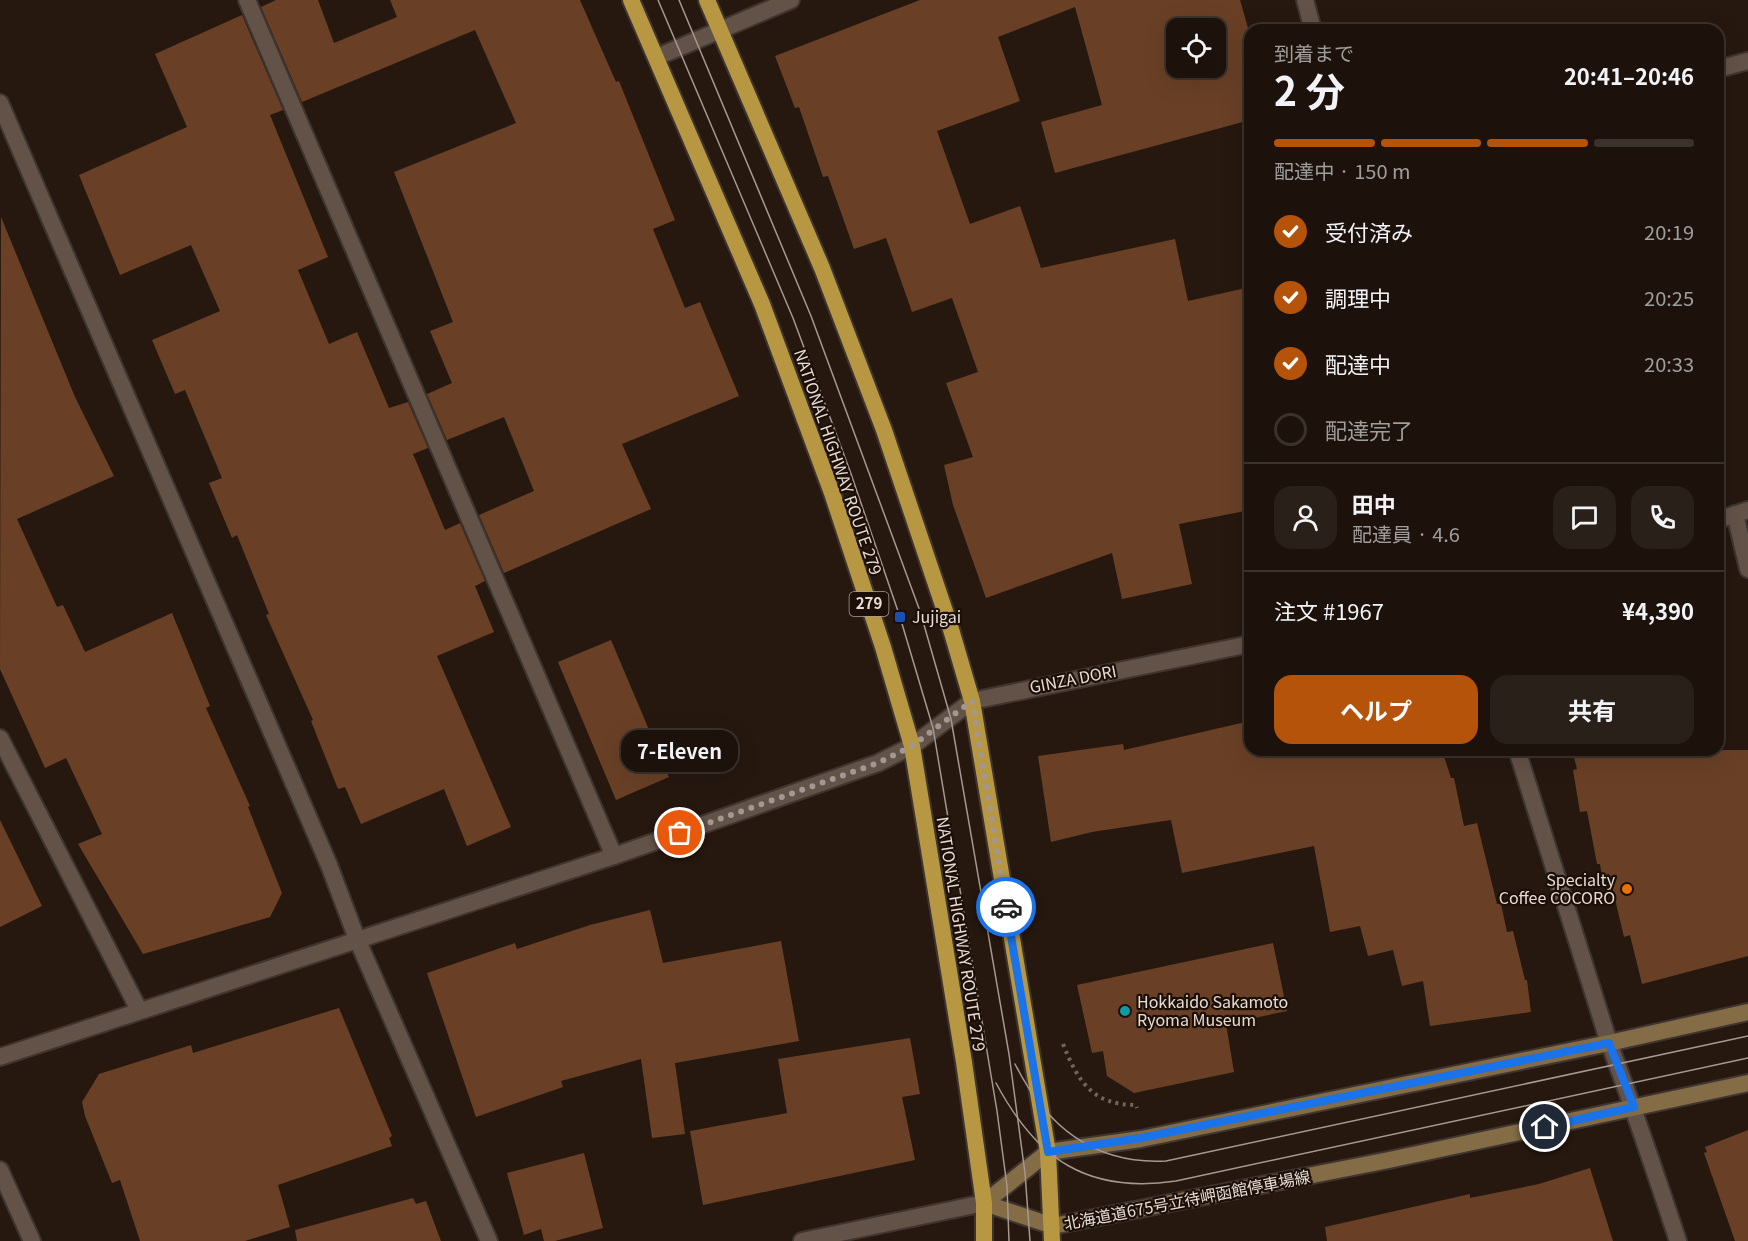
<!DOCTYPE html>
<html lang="ja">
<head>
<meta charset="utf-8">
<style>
	:root { --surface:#1c120b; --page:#292019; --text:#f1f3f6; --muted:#a09e9d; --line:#3a322c; --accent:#b45309 }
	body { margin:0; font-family:Georgia,"Noto Sans JP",serif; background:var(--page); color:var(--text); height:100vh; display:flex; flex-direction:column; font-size:22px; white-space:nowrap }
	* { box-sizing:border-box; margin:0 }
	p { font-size:20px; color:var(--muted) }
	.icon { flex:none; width:33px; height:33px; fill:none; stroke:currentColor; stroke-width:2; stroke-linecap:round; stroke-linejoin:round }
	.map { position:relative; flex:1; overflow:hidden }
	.drawer { position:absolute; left:1244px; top:24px; width:480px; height:732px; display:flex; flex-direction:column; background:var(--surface); border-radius:18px; box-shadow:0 6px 24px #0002,0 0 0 2px var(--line) }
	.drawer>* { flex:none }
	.fabs { position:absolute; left:1166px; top:18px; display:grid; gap:12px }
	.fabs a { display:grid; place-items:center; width:60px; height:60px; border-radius:12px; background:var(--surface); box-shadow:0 6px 24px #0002,0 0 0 2px var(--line); font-size:30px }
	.pin { position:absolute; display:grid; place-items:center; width:51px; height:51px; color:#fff; margin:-26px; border:3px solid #fff; border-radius:50%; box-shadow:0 2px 6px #0007 }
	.courier { position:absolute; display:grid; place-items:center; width:60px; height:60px; margin:-30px; border:4px solid #1a73e8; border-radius:50%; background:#fff; color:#222; box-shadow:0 2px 8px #0007 }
	.bubble { position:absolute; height:42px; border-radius:18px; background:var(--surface); box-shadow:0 6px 24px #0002,0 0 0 2px var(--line); font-size:20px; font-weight:700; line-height:42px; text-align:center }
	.summary em { font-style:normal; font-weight:700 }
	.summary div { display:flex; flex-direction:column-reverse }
	.summary { display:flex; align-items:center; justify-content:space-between; height:102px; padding:0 30px }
	h1 { font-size:39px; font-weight:700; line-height:45px }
	.bar { display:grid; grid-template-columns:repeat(4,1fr); gap:9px 6px; align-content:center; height:72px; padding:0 30px }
	.bar i { height:8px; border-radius:4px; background:var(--line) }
	.bar .on { background:var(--accent) }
	.bar p { grid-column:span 4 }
	.line { display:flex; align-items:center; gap:15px; padding:0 30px; border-top:2px solid var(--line) }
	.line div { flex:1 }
	.round { display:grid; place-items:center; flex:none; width:63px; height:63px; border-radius:18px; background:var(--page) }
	ol { padding:0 30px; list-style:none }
	li { display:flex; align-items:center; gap:18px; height:66px }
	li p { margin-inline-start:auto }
	li .icon { padding:6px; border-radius:50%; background:var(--accent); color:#fff; stroke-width:4 }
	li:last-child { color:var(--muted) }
	li i { width:33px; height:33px; border:3px solid var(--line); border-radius:50% }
	.button { display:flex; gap:12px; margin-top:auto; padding:12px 30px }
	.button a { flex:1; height:69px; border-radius:18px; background:var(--accent); color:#fff; font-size:24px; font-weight:700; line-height:69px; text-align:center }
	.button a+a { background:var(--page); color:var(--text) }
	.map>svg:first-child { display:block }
</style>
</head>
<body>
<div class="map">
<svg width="1748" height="1241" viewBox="0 0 1748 1241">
	<rect width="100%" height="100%" fill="#26180f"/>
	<!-- building -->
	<g fill="#694026" fill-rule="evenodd">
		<polygon points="276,0 318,0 334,43 397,17 390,0 580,0 616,82 619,81 675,220 653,229 685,308 700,302 739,396 622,444 651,509 504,573 479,515 534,491 504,417 447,440 427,394 452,383 430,331 453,322 394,172 516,123 475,30 302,102 261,7"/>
		<path d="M 920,0 L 1240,0 L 1250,35 L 1250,120 L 1055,173 L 1041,122 L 1102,105 L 1075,7 L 998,37 L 1020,101 L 937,131 L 970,224 L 1020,206 L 1041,268 L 1175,239 L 1188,301 L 1250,287 L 1250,510 L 1179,524 L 1192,584 L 1122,599 L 1112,553 L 986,598 L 953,505 L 944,465 L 973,457 L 946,383 L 978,372 L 952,298 L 912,312 L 886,238 L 854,249 L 828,176 L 823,177 L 799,107 L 795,108 L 775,56 ZM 1176,28 L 1215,28 L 1215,68 L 1176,68 Z"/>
		<polygon points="242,15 283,110 270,115 328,257 298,270 329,344 357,332 389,408 408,402 428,448 413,454 445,530 460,523 485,581 475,586 494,632 437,656 511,827 467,846 444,789 361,824 345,787 338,789 311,721 313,720 266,615 269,614 237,535 232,538 209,483 222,478 185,390 175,394 152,340 220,311 191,245 120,275 79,175 187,127 155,54"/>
		<polygon points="1,217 75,397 114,476 17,519 57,607 63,605 85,652 172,613 210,706 206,708 250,806 248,807 282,893 270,917 143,954 78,844 102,834 66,758 45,768 0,669"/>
		<polygon points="611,640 669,777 616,800 558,662"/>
		<polygon points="1250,721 1250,750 1442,750 1451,778 1454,778 1464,826 1477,823 1497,904 1501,904 1507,932 1513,931 1525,980 1527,980 1531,1012 1430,1026 1423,981 1402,986 1393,950 1368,956 1360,926 1330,932 1314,846 1182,873 1171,820 1092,832 1051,842 1038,756 1123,744 1124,750"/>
		<polygon points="1572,750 1748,750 1748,956 1642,984 1630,935 1624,937 1609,874 1602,876 1600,864 1597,864 1587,811 1580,812 1573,770 1577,769"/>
		<polygon points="0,820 42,906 0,927"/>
		<polygon points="650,910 663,963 781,941 799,1041 675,1063 685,1134 652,1138 641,1059 561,1081 563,1087 476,1117 427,973 515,943 517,949 590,925"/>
		<polygon points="1273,943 1287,1011 1226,1024 1234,1072 1134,1093 1107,1076 1103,1051 1092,1053 1077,985"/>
		<polygon points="339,1008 392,1136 389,1138 392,1146 278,1185 290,1227 245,1241 140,1241 120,1180 112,1183 85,1116 82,1102 99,1074 191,1045 193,1053"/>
		<polygon points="910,1038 920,1094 902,1097 915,1160 703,1205 690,1131 787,1113 778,1059"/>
		<polygon points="1748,1130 1748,1241 1735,1241 1704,1153 1707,1152 1705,1147"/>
		<polygon points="584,1153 603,1228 555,1241 544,1241 541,1229 524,1235 507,1173"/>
		<polygon points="1590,1168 1613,1241 1327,1241 1325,1227 1470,1194 1470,1198 1539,1184"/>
		<polygon points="413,1198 416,1204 426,1201 441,1241 297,1241 295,1230"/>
	</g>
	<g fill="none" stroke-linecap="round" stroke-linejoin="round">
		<defs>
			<g id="minor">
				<polyline points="247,0 614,856"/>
				<polyline points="1305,0 1313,30"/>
				<polyline points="1718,69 1748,61"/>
				<polyline points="1735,514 1748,569"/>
				<polyline points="0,738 139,1010"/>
				<path d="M 1517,750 L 1609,1043 C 1634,1108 1656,1175 1678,1241"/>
			</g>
			<g id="tertiary">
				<polyline points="657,57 791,0"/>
				<polyline points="0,103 329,865 357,939 489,1241"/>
				<polyline points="1718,520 1748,510"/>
				<polyline points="0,1057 614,856 878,763 912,746 972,701 1250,644"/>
				<polyline points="0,1170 32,1241"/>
				<polyline points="802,1241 984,1203"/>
			</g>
			<g id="secondary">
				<polyline points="984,1203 1048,1152 1141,1139 1609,1043 1748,1012"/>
				<polyline points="984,1203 1053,1226 1389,1160 1748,1083"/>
			</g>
			<g id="trunk">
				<polyline points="631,0 762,304 832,493 883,647 912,746 964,1062 984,1203 984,1241"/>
				<polyline points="707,0 822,268 884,430 950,626 972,701 1048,1152 1052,1241"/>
			</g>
		</defs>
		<!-- minor casing -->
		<use href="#minor" stroke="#3e3430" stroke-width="20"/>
		<!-- tertiary casing -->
		<use href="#tertiary" stroke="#3e3430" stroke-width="20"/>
		<!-- secondary casing -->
		<use href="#secondary" stroke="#3e3430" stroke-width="20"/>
		<!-- trunk casing -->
		<use href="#trunk" stroke="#3e3430" stroke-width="20"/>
		<!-- path -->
		<path stroke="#70645c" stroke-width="4" stroke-dasharray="3 4.5" stroke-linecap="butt" d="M 1063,1044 C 1078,1082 1093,1105 1136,1105 L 1137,1108"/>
		<!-- minor -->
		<use href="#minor" stroke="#635248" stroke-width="16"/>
		<!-- tertiary -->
		<use href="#tertiary" stroke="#635248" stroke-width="16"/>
		<!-- secondary -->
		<use href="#secondary" stroke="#836c46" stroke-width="16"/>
		<!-- trunk -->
		<use href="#trunk" stroke="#b89743" stroke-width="16"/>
		<!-- tram -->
		<g stroke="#a49992" stroke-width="1.5">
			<polyline points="658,0 793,318 850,471 900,617 933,728 997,1111 1007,1186 1009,1241"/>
			<polyline points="679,0 811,316 920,611 951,719 1009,1054 1025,1173 1030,1241"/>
			<path d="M 1015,1064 C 1046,1126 1093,1165 1166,1161 L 1748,1036"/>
			<path d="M 996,1083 C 1037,1160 1088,1194 1176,1181 L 1748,1058"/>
		</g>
	</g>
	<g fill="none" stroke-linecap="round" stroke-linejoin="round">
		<!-- done -->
		<polyline stroke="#a39891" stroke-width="6" stroke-dasharray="0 10.8" points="680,833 878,763 912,746 972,701 1006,907"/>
		<!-- route -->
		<polyline stroke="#1a73e8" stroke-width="8" points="1006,907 1048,1152 1141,1138 1609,1043 1634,1107 1545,1127"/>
	</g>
	<!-- markers -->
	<rect fill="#1a4fb4" stroke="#1c0f07" stroke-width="2" x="894" y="611" width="12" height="12" rx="3"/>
	<circle fill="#e8710a" stroke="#1c0f07" stroke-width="2" cx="1627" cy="889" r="6"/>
	<circle fill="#0f9aa8" stroke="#1c0f07" stroke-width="2" cx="1125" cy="1011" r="6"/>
	<g text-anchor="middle" stroke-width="4.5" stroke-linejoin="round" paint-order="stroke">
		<!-- shield labels -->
		<rect fill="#1c0f07" stroke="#aa9f99" stroke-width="1.5" x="849.5" y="592" width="39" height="24" rx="4.5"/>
		<g font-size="15" font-weight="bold" fill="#e7ddd7">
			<text x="869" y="609">279</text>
		</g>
		<!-- street labels -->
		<g font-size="16" fill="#e7ddd7" stroke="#1c0f07">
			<text transform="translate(838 462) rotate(71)" y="6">NATIONAL HIGHWAY ROUTE 279</text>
			<text transform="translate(1073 679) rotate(-11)" y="6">GINZA DORI</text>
			<text transform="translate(961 934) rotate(81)" y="6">NATIONAL HIGHWAY ROUTE 279</text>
			<text transform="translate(1187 1200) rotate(-11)" y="6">北海道道675号立待岬函館停車場線</text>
		</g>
		<!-- poi labels -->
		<g font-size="16" fill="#e7ddd7" stroke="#1c0f07" text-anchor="start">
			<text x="912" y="623">Jujigai</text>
			<text x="1615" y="886" text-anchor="end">Specialty<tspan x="1615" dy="18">Coffee COCORO</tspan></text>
			<text x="1137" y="1008">Hokkaido Sakamoto<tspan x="1137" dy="18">Ryoma Museum</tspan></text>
		</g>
	</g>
</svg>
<div class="fabs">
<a><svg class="icon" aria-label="locate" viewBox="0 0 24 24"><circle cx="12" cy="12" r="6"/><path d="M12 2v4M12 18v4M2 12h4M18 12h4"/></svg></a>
</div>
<div class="pin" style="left:680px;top:833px;background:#ea580c"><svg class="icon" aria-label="bag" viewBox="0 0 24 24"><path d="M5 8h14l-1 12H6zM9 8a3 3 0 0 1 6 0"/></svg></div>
<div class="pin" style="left:1545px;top:1127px;background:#1f2937"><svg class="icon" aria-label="home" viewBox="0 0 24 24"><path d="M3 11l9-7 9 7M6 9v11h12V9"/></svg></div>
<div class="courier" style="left:1006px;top:907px"><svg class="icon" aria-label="car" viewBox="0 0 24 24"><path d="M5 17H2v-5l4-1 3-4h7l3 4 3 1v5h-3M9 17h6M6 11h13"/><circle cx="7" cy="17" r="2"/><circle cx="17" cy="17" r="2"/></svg></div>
<div class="bubble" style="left:621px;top:730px;width:117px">7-Eleven</div>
<section class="drawer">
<div class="summary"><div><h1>2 分</h1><p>到着まで</p></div><em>20:41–20:46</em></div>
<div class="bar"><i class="on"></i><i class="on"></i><i class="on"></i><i></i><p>配達中 · 150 m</p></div>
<ol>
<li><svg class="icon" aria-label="check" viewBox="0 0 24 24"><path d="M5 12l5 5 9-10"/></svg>受付済み<p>20:19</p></li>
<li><svg class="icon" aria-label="check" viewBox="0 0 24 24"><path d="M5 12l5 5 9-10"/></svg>調理中<p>20:25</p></li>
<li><svg class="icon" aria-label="check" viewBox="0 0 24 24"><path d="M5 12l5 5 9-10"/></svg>配達中<p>20:33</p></li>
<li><i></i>配達完了</li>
</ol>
<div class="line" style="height:108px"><a class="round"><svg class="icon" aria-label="person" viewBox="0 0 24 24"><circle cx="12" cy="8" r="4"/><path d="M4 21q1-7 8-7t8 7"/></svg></a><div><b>田中</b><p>配達員 · 4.6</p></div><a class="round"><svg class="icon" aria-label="chat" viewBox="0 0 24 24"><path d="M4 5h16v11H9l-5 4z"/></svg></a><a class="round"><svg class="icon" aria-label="phone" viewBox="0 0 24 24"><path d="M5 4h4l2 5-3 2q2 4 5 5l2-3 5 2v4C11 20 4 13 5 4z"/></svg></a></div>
<div class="line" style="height:78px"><div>注文 #1967</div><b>¥4,390</b></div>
<div class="button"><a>ヘルプ</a><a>共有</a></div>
</section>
</div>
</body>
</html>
